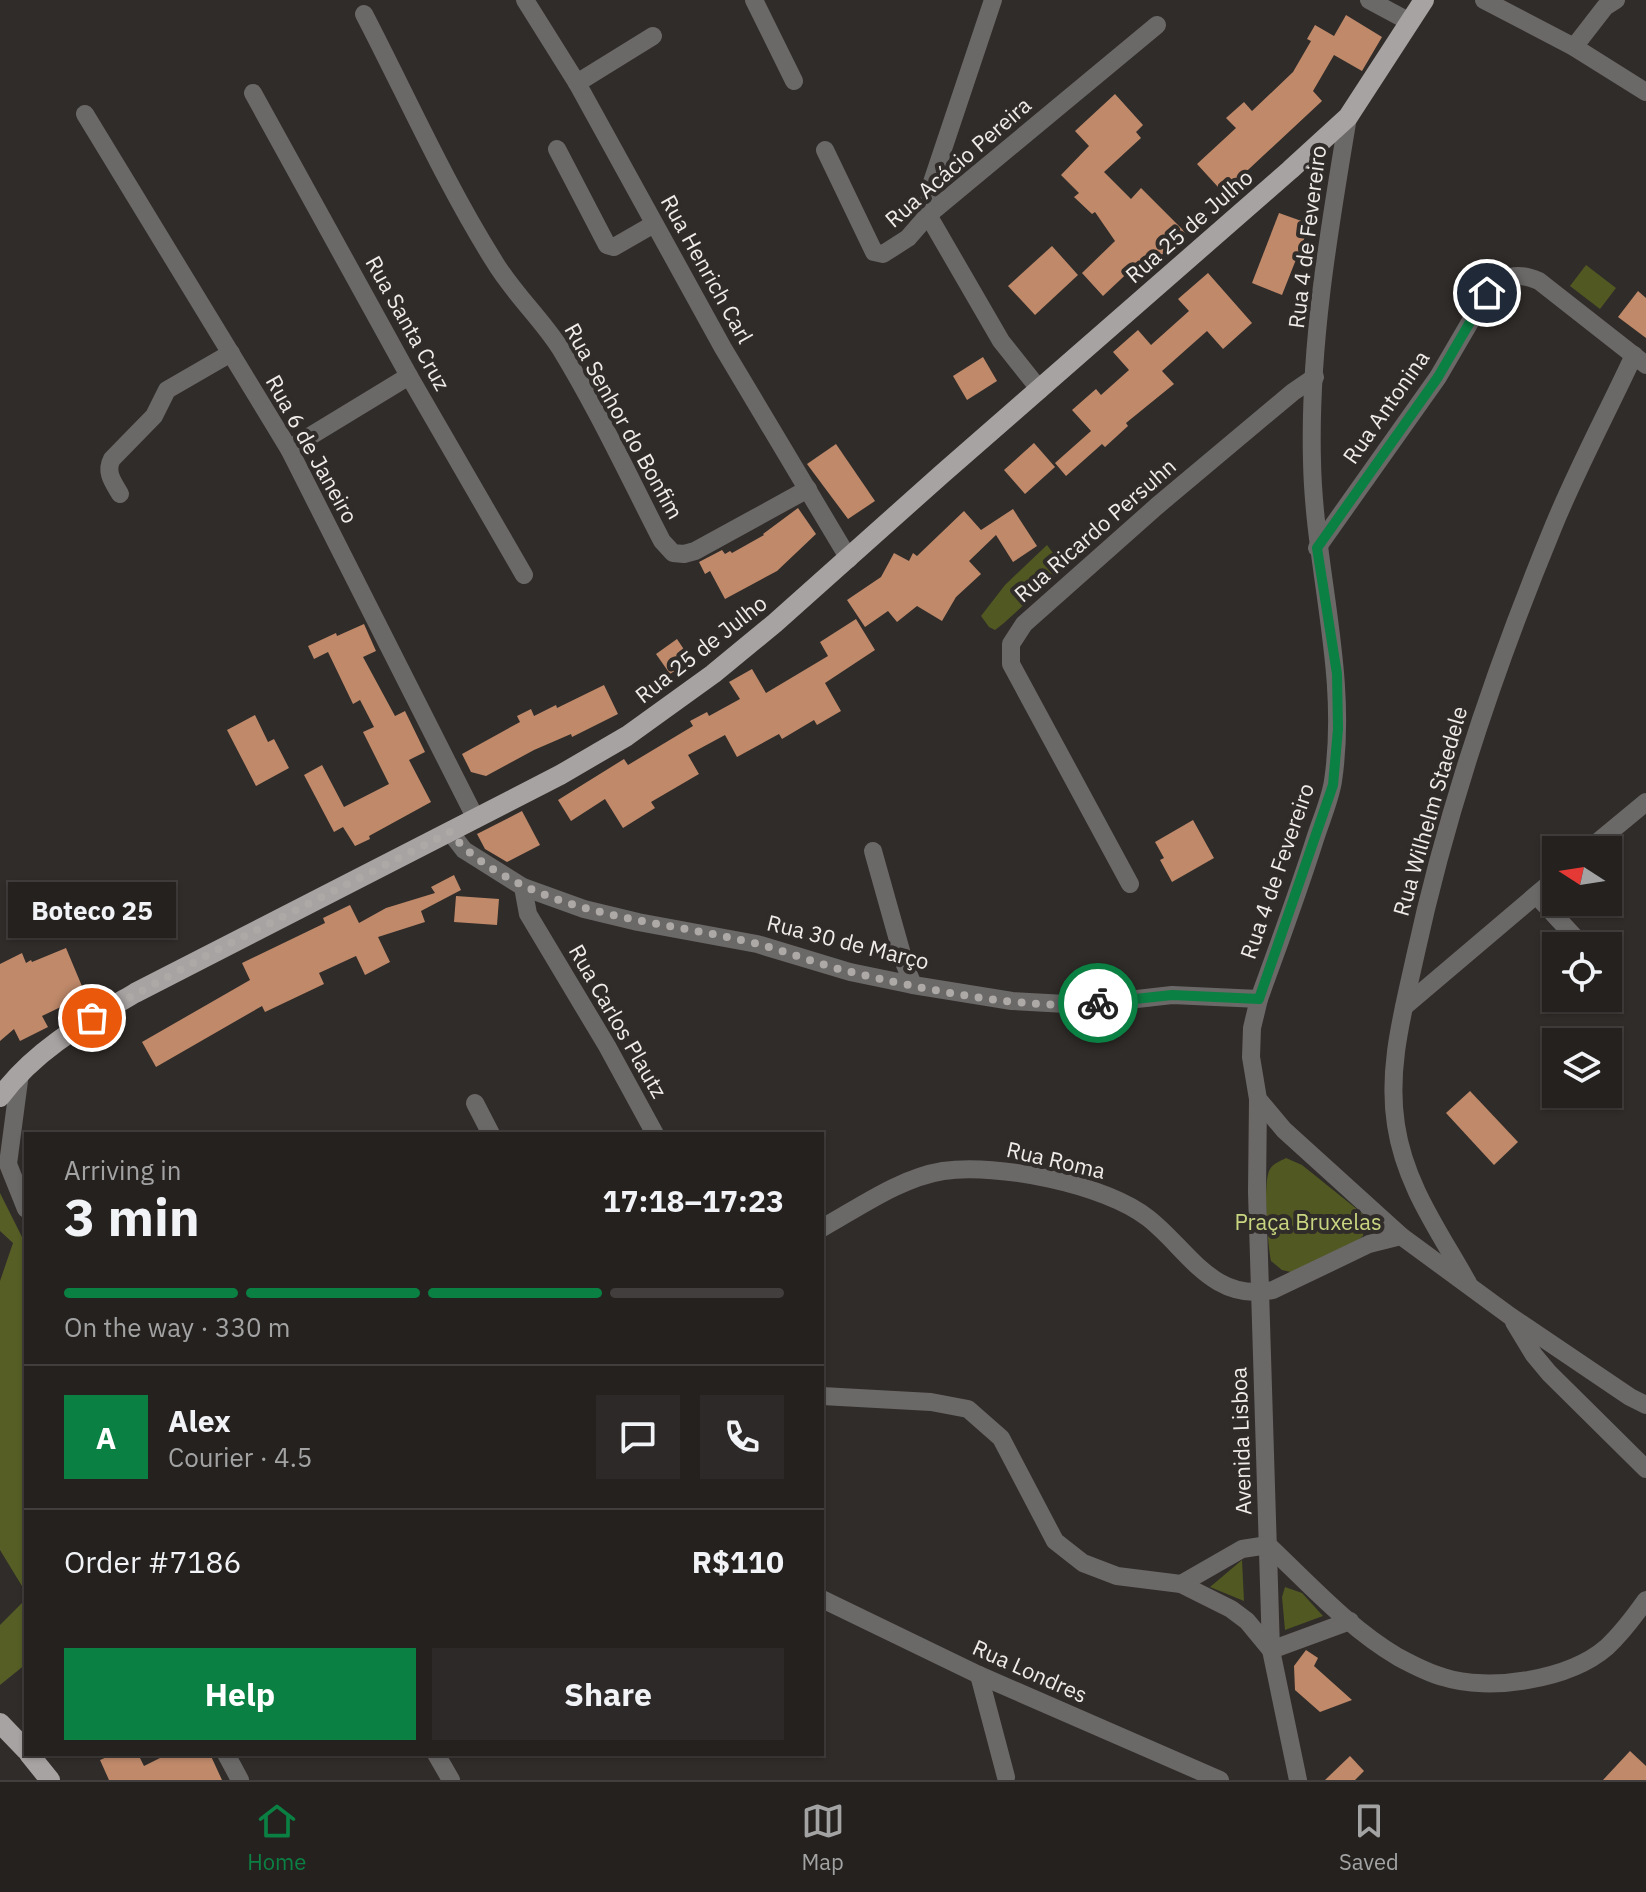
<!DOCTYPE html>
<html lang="en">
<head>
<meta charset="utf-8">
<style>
	:root { --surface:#24211f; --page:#2c2928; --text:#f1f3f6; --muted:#a3a3a4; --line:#413e3d; --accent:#0b8043 }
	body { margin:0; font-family:"IBM Plex Sans",sans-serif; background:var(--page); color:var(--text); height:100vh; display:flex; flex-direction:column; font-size:30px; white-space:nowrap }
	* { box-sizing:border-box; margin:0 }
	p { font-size:26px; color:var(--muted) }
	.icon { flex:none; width:44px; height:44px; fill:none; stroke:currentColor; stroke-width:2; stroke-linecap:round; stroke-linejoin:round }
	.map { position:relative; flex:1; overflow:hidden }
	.drawer { position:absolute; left:24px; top:1132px; width:800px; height:624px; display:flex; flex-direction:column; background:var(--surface); border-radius:0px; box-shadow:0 2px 6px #0004,0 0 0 2px var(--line) }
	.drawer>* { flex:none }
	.needle { width:52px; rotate:282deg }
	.tools { position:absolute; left:1542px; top:836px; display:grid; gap:16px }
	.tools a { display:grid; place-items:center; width:80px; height:80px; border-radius:0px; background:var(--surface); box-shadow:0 2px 6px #0004,0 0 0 2px var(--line); font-size:40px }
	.pin { position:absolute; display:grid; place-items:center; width:68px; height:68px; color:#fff; margin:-34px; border:4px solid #fff; border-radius:50%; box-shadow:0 2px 8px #0007 }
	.courier { position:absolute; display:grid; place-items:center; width:80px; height:80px; margin:-40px; border:6px solid #0b8043; border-radius:50%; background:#fff; color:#222; box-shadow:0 2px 10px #0007 }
	.bubble { position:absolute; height:56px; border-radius:0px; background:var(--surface); box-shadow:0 2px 6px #0004,0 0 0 2px var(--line); font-size:26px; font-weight:800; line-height:56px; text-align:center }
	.headline em { font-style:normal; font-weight:800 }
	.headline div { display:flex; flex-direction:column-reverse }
	.headline { display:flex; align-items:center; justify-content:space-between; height:136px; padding:0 40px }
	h1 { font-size:52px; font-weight:800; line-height:60px }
	.bar { display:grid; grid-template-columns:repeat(4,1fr); gap:12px 8px; align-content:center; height:96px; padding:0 40px }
	.bar i { height:10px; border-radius:6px; background:var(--line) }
	.bar .active { background:var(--accent) }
	.bar p { grid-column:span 4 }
	.line { display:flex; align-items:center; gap:20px; padding:0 40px; border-top:2px solid var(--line) }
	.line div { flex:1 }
	.round { display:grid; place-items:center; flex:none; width:84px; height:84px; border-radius:0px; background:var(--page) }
	.action { display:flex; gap:16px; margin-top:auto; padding:16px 40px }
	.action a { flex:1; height:92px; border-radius:0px; background:var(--accent); color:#fff; font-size:32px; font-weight:800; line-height:92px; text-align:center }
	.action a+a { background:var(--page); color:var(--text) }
	.tab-bar { display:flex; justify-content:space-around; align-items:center; height:112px; border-top:2px solid var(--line); background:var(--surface); font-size:22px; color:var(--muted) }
	.tab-bar a { display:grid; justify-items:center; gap:4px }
	.tab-bar .active { color:var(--accent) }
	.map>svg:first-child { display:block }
</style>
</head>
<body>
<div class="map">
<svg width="1646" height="1780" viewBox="0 0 1646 1780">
	<rect width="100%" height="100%" fill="#302c29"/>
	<!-- green -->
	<g fill="#515822">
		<polygon points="1586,265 1616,288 1600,309 1570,286"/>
		<polygon points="1047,545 1064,568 1004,623 995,630 989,627 981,616 1005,585"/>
		<path d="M 1286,1158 L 1302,1165 L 1363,1214 L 1365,1221 L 1363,1236 L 1355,1243 L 1295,1273 L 1282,1270 L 1271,1261 C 1268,1245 1262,1182 1270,1169 C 1273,1164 1280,1161 1286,1158 Z"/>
		<polygon points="1242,1560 1244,1601 1210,1587"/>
		<polygon points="1285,1587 1302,1593 1323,1616 1285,1630 1282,1597"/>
	</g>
	<!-- forest -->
	<polygon fill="#565e26" points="0,1193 23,1239 26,1264 26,1664 0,1685 0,1625 25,1600 25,1591 0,1550 0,1281 13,1243 0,1231"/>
	<!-- building -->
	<g fill="#bf896a">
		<polygon points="1346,15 1382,37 1362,71 1334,55 1313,91 1322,101 1234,183 1229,177 1218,187 1197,164 1236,128 1226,118 1244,102 1252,111 1293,72 1311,41 1307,39 1315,25 1334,36"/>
		<polygon points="1115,94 1143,125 1136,132 1141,138 1104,172 1131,199 1141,188 1186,233 1145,270 1137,264 1103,296 1082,273 1115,241 1095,212 1092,214 1074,197 1079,193 1061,175 1089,146 1075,131"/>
		<polygon points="1279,213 1310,224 1282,295 1252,283"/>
		<polygon points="1052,246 1078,275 1035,315 1008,286"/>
		<polygon points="1208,273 1252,323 1223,349 1207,331 1162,371 1174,384 1126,423 1128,426 1105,447 1102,444 1066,476 1055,463 1091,431 1072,410 1096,389 1101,395 1129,370 1113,352 1138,330 1151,345 1189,311 1178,299"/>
		<polygon points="1638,291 1646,298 1646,338 1618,317"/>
		<polygon points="983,357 997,381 967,400 953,376"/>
		<polygon points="1034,443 1055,467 1025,494 1004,470"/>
		<polygon points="836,444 875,501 848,519 807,464"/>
		<polygon points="798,508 816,534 777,571 725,599 710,571 705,574 699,562 722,550 725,554 730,551 732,553 764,535 763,534"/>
		<polygon points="1013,509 1037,546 1013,562 996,535 969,561 981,574 956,597 942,621 917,606 897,622 888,611 865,627 847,600 881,577 894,553 909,561 913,553 917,556 964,511 981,530"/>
		<polygon points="856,619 875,650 825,683 841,711 817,725 814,720 782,739 779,734 737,757 725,735 688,755 699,774 651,802 655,808 623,828 605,799 571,821 558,800 624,759 628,765 693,726 690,721 707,712 709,716 740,699 729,682 752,669 766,693 828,656 820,642"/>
		<polygon points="364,624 376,651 363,657 395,716 405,711 425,752 409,760 431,802 369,836 370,839 355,846 343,827 334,832 304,775 322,765 344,807 389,784 363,732 374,727 360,700 353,704 328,652 314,659 308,646 336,633 337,636"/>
		<polygon points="677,639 691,660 670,674 656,654"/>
		<polygon points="604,685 618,714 572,737 571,734 534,750 486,776 471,772 462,754 520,722 517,716 531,709 534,716 556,705 557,708"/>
		<polygon points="255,715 268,742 274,739 289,768 256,786 227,730"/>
		<polygon points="522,811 540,845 507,862 485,849 477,834"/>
		<polygon points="1193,820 1214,858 1172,882 1160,860 1164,858 1155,842"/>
		<polygon points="454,875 461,890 421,911 425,922 378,937 390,962 365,975 356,956 319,973 324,984 265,1012 262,1006 156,1067 142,1042 250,980 242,963 325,923 323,918 350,905 359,923 386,908 435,893 431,887"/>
		<polygon points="456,896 499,899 497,925 454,922"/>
		<polygon points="66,948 84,991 65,999 67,1004 42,1016 48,1027 20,1041 14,1029 0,1041 0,964 22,953 26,963 31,960 32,962"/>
		<polygon points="1470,1091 1518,1142 1494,1165 1446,1113"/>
		<polygon points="1306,1650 1318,1658 1314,1666 1352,1700 1320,1712 1295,1690 1294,1666"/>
		<polygon points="1630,1751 1646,1766 1646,1780 1603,1780"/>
		<polygon points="114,1754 138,1754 144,1766 168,1754 210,1754 222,1780 109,1780 100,1760"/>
		<polygon points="1350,1756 1364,1771 1355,1780 1325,1780"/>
	</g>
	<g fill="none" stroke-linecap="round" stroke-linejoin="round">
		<!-- minor -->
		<g stroke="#6b6868" stroke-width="18">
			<polyline points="525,0 577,83 723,348 849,559"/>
			<polyline points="754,0 794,81"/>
			<polyline points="993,0 931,185 928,215 1001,341 1040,390"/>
			<polyline points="1369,0 1410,22"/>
			<polyline points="1484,0 1574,47 1646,92"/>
			<path d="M 364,14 C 407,97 445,183 494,261 C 513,293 540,317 560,348 C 598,410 629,477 662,541 L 673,553 L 684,554 L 695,551 L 808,489"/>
			<polyline points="1574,47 1605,7 1616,0"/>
			<polyline points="577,83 653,36"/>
			<polyline points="253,93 409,376 524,575"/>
			<polyline points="85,114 289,449 476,819"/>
			<path d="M 1348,117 C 1329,230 1309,346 1312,461 C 1314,569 1349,673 1333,781 C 1330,800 1321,820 1315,839 C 1298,893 1278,946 1259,999 L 1252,1028 L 1251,1057 L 1258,1099 L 1284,1130 L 1401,1236 L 1510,1316 L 1630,1397 L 1646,1405"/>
			<polyline points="557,149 607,245 614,247 654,224"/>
			<polyline points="825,150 874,252 883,254 908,238 928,215 1157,25"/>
			<polyline points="289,449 409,376"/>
			<path d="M 120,494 C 113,482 105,472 112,459 L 154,416 L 167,390 L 231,353"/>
			<path d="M 1317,548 L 1438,377 L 1487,293 C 1504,276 1516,271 1539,281 L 1646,365"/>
			<polyline points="450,832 464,850 523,887 584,909 638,922 757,944 850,972 913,985 1012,1001 1084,1005 1172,995 1259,999"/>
			<polyline points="1588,850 1646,802"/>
			<polyline points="873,851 905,965 913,985"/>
			<polyline points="1130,884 1011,664 1011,644 1024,624 1157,506 1293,392 1315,377"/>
			<polyline points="523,887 528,914 607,1046 655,1134"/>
			<polyline points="1536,895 1583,946"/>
			<polyline points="1608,973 1613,978"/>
			<polyline points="1404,1007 1556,878"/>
			<polyline points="20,1073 8,1164 26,1209"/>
			<polyline points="1258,1099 1257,1192 1271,1650 1298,1780"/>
			<polyline points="475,1103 491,1134"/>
			<path d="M 822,1228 C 860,1207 900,1178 943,1171 C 998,1163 1104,1184 1148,1218 C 1188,1249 1212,1303 1273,1290 L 1369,1244 L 1401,1236"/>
			<path d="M 1468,1283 C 1439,1231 1405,1185 1396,1125 C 1387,1068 1403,1012 1415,957 C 1447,809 1496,665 1554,525 C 1578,467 1608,411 1634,355"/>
			<polyline points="1514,1322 1534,1355 1549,1373 1646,1469"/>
			<polyline points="822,1396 931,1402 968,1409 1001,1438 1055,1541 1083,1563 1117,1576 1181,1584 1231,1609 1247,1621 1271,1650 1350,1621"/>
			<path d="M 1181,1584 L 1242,1549 L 1268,1545 C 1308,1583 1350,1629 1398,1657 C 1411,1664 1428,1673 1443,1677 C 1489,1692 1569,1680 1607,1647 C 1622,1633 1634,1617 1646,1600"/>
			<polyline points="822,1599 979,1675 1220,1780"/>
			<polyline points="979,1675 1006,1777"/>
			<polyline points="226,1754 240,1780"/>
			<polyline points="436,1754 451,1780"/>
		</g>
		<!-- major -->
		<g stroke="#a8a3a3" stroke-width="20">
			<path d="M 0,1097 C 36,1049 84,1023 135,993 L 560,775 L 627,736 L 713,674 L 775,623 L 942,474 L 1290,170 L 1348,117 L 1424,0"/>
			<polyline points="0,1723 26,1750"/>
			<polyline points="29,1754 50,1780"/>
		</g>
	</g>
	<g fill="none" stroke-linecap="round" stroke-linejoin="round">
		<!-- done -->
		<path stroke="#aca9a6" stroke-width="8" stroke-dasharray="0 14.4" d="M 92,1018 L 215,951 L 450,832 C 465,851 481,862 501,874 C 581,920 671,922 758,944 C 789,952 820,965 851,972 C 921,989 1028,1011 1098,1003"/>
		<!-- route -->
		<polyline stroke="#0b8043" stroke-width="10" points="1098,1003 1172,995 1259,999 1333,785 1338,729 1337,674 1317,548 1438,377 1487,293"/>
	</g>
	<g text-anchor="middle" stroke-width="8" stroke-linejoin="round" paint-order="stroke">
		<!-- street labels -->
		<g font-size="22" fill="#efecea" stroke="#302c29">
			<text transform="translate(958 162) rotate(-41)" y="8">Rua Acácio Pereira</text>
			<text transform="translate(1189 226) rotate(-41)" y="8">Rua 25 de Julho</text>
			<text transform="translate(1307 237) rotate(-83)" y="8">Rua 4 de Fevereiro</text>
			<text transform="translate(707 269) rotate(61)" y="8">Rua Henrich Carl</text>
			<text transform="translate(408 323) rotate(61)" y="8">Rua Santa Cruz</text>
			<text transform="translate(1386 407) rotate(-55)" y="8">Rua Antonina</text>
			<text transform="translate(624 421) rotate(61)" y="8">Rua Senhor do Bonfim</text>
			<text transform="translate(312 449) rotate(61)" y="8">Rua 6 de Janeiro</text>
			<text transform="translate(1095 530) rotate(-41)" y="8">Rua Ricardo Persuhn</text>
			<text transform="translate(701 649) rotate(-38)" y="8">Rua 25 de Julho</text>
			<text transform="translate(1430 811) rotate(-74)" y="8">Rua Wilhelm Staedele</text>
			<text transform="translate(1277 871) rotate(-71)" y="8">Rua 4 de Fevereiro</text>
			<text transform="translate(848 942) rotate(14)" y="8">Rua 30 de Março</text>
			<text transform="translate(618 1021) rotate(60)" y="8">Rua Carlos Plautz</text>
			<text transform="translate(1056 1160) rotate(13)" y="8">Rua Roma</text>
			<text transform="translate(1241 1441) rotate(-92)" y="8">Avenida Lisboa</text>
			<text transform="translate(1030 1671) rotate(24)" y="8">Rua Londres</text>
		</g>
		<!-- park labels -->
		<g font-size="22" fill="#c9d681" stroke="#302c29">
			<text x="1308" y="1230">Praça Bruxelas</text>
		</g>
	</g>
</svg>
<div class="tools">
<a><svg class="needle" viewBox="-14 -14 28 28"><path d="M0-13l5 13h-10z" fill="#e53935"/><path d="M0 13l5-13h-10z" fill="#a3a3a4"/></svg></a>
<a><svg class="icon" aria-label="locate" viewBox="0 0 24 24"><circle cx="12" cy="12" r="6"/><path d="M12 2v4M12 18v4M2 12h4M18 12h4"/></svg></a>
<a><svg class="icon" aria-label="layers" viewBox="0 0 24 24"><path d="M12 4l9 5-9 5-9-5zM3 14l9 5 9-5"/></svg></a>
</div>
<div class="pin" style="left:92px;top:1018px;background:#ea580c"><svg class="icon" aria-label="bag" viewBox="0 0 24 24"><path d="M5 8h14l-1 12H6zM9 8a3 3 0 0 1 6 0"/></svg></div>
<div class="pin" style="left:1487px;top:293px;background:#1f2937"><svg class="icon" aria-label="home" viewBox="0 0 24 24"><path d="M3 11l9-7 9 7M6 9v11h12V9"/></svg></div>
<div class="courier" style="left:1098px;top:1003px"><svg class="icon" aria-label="bike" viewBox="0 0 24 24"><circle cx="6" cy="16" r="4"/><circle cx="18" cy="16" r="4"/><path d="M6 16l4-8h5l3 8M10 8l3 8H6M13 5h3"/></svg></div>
<div class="bubble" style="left:8px;top:882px;width:168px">Boteco 25</div>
<section class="drawer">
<div class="headline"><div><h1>3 min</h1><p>Arriving in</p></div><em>17:18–17:23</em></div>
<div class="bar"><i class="active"></i><i class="active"></i><i class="active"></i><i></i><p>On the way · 330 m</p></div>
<div class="line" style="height:144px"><b class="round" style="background:var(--accent);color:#fff">A</b><div><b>Alex</b><p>Courier · 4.5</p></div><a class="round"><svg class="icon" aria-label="chat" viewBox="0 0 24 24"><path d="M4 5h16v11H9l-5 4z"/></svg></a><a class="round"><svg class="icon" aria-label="phone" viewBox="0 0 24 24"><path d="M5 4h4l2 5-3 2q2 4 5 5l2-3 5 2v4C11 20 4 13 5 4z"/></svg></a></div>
<div class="line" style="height:104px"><div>Order #7186</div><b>R$110</b></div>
<div class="action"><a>Help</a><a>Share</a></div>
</section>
</div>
<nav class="tab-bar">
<a class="active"><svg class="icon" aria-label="home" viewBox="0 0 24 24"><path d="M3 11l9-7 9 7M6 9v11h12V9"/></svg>Home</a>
<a><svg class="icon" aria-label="map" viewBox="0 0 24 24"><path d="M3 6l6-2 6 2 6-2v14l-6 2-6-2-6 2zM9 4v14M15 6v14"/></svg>Map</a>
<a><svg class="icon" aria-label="saved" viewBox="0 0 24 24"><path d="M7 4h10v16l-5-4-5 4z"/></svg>Saved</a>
</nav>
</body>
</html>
